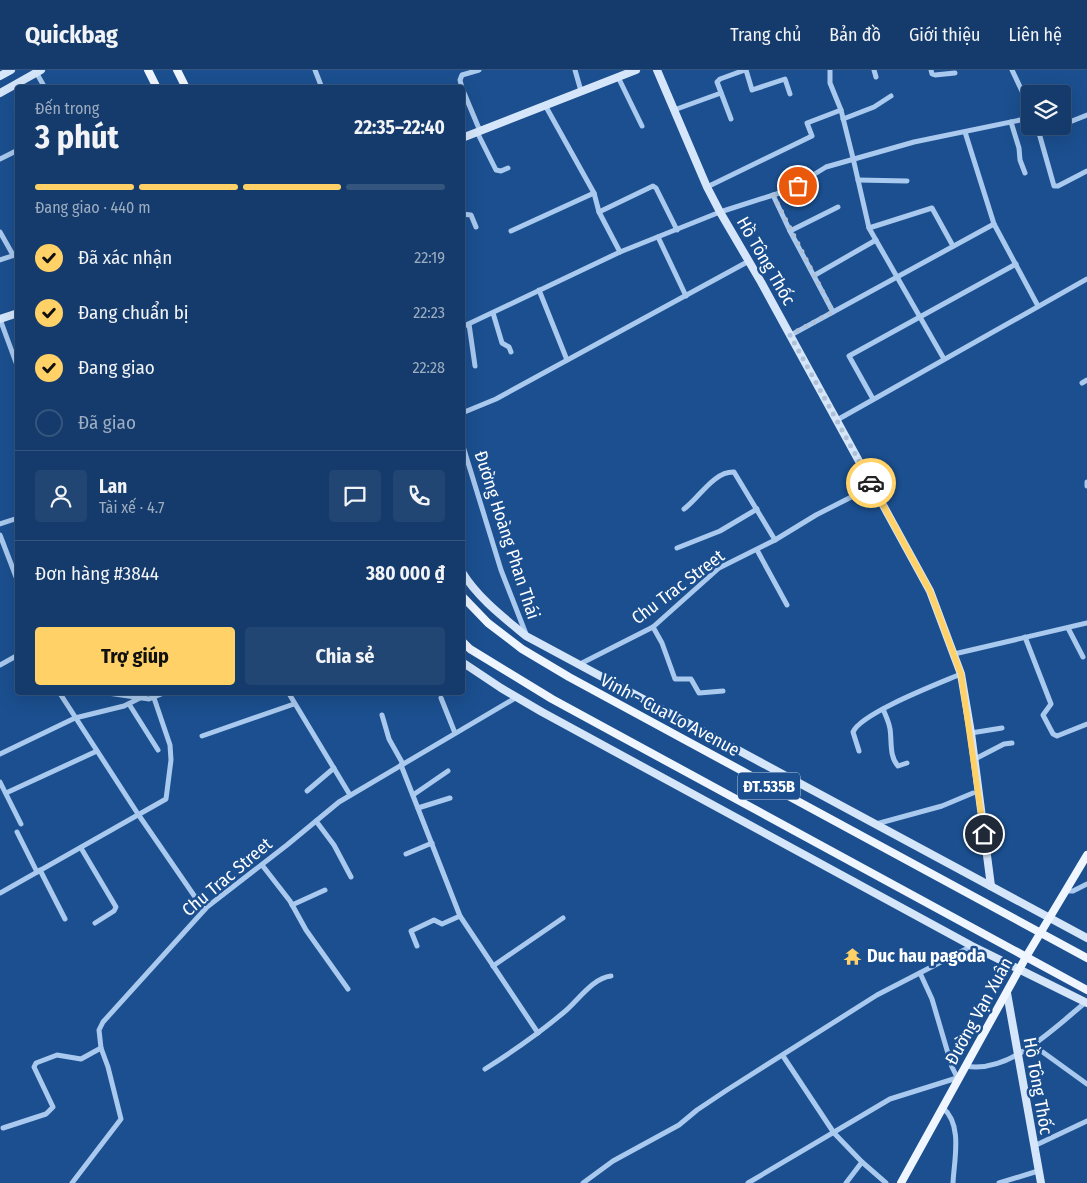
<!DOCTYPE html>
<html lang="vi">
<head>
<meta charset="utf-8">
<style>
	:root { --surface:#143b6b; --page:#214673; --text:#f1f3f6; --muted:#9dadc1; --line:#33557e; --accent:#ffd166 }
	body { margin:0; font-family:"Fira Sans Condensed",sans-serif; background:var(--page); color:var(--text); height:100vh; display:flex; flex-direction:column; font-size:19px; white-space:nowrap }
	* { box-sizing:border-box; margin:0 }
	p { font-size:16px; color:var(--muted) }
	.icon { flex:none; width:28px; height:28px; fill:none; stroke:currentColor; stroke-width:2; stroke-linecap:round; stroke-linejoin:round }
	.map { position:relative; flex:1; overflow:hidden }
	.sheet { position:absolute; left:15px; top:15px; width:450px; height:610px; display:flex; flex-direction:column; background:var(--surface); border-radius:5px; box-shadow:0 5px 20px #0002,0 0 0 1px var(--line) }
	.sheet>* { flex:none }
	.tools { position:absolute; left:1021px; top:15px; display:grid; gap:10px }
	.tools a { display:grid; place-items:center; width:50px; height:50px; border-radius:5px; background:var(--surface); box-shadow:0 5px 20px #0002,0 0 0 1px var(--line); font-size:25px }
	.pin { position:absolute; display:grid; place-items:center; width:42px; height:42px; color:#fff; margin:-21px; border:2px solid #fff; border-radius:50%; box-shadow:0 1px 5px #0007 }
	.courier { position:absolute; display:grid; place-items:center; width:50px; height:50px; margin:-25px; border:4px solid #ffd166; border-radius:50%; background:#fff; color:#222; box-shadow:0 1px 6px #0007 }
	.overview em { font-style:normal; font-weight:700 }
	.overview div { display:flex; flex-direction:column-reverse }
	.overview { display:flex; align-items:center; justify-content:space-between; height:85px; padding:0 20px }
	h1 { font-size:32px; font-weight:700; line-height:38px }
	.bar { display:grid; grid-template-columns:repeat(4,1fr); gap:8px 5px; align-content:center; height:60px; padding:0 20px }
	.bar i { height:6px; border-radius:4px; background:var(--line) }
	.bar .active { background:var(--accent) }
	.bar p { grid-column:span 4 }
	.line { display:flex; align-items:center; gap:12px; padding:0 20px; border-top:1px solid var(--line) }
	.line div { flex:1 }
	.round { display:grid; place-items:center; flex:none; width:52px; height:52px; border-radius:5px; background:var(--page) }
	ol { padding:0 20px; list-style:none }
	li { display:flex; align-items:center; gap:15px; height:55px }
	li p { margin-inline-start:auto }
	li .icon { padding:5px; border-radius:50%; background:var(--accent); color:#111; stroke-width:4 }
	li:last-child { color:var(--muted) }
	li i { width:28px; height:28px; border:2px solid var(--line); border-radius:50% }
	.primary-button { display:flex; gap:10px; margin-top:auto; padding:10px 20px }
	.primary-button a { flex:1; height:58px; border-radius:5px; background:var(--accent); color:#111; font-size:20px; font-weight:700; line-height:58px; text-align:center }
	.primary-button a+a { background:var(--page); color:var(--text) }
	header { display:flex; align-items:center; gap:30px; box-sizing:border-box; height:70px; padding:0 25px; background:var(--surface); border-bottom:1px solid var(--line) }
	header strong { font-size:24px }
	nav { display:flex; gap:28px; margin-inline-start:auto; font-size:18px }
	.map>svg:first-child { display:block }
</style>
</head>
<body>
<header>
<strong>Quickbag</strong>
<nav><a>Trang chủ</a><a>Bản đồ</a><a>Giới thiệu</a><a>Liên hệ</a></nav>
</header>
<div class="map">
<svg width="1087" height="1113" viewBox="0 0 1087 1113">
	<rect width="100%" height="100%" fill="#1b4f8f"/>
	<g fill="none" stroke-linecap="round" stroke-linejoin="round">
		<!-- street -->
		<g stroke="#a9c9ee" stroke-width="5">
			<polyline points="315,0 322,18"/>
			<polyline points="575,0 581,21"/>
			<polyline points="746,0 752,20 785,9 790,24"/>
			<polyline points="830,0 830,13 841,40 853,88 869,158 944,289"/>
			<polyline points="874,0 876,7"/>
			<polyline points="931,0 932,4 935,5 955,3"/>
			<polyline points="1012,0 1030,38"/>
			<polyline points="36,2 45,18"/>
			<polyline points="618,7 642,56"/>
			<polyline points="462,18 480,61"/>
			<polyline points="462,18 460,10 462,5 479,0"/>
			<polyline points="545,35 594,123 599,142 620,182"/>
			<polyline points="674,40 721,23"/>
			<polyline points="731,49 717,12 720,9 745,0"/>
			<polyline points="843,49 874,37 891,26"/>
			<polyline points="1011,52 1019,78 1020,90 1025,103"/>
			<polyline points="1062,55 1087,45"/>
			<polyline points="1037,56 1054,116 1058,116 1087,101"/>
			<polyline points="477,62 496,100 501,101 508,98"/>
			<polyline points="965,62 994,154 1038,236"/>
			<polyline points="0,89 18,80"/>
			<polyline points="858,110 907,111"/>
			<polyline points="707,117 812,66 807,53 841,40"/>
			<polyline points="773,125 790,161"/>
			<polyline points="599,142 653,116 656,118 677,160"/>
			<polyline points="462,144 471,145 476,157"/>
			<polyline points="869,158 932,138 953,176"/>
			<polyline points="511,161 594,123"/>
			<polyline points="0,162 13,185"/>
			<polyline points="658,167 686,226"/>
			<polyline points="0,190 18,184"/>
			<polyline points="815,205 876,170"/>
			<polyline points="539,220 567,290"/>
			<polyline points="833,242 790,161 838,137"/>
			<polyline points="493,243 502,273 509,277 511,282"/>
			<polyline points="0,249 18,298"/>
			<polyline points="469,254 475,296"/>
			<polyline points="462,257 620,182 720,142 789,120 826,97 914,72 1030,48"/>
			<polyline points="791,265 994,154"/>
			<polyline points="1082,313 1087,310"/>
			<polyline points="873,329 849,286 1016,194"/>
			<polyline points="462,343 496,329 749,191"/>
			<polyline points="837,350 1087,209"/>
			<polyline points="462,373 501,500 526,564"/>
			<polyline points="1087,412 1087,416"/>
			<path d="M 684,439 C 699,428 714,401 734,402 L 775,470"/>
			<polyline points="0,454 18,448"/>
			<polyline points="0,465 18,512"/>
			<polyline points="677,478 720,461 757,439"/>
			<polyline points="757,480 787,535"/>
			<polyline points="653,557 662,573 675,609 691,609 699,623 723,621"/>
			<polyline points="1068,558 1083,587"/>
			<polyline points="1025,567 1051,634 1043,645 1053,664 1057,666 1087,654"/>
			<polyline points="954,584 1087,553"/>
			<polyline points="0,595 18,585"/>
			<polyline points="578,595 653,557 719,498 775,470 816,445 873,416"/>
			<polyline points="59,622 138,744 204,840"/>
			<polyline points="101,622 149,629 166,622"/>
			<polyline points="288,622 350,725"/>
			<polyline points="441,628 455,663"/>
			<polyline points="129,634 158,680"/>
			<path d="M 883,639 C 886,646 889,652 890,659 C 892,671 889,686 898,696 L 907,693"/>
			<polyline points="382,645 389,669 403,694"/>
			<polyline points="971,663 1002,658"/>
			<polyline points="202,666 294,634"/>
			<path d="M 859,681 L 853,662 C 861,643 940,613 961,604"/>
			<polyline points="0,684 75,648 124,636 140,628"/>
			<polyline points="975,689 1004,674 1012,673"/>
			<polyline points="401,695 460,846 538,963"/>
			<polyline points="0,712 21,754"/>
			<polyline points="307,721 334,698"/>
			<polyline points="6,723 97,681"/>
			<polyline points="413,725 448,701"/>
			<polyline points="418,738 450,728"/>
			<polyline points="316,751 334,775 351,807"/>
			<polyline points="876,754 942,736 973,723"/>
			<polyline points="17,762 37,802"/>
			<polyline points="81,778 116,837 114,841 95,853"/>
			<polyline points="406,784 432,773"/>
			<polyline points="262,795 290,831 306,860 348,919"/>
			<polyline points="40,800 65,849"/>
			<polyline points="1065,821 1073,821 1087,814"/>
			<polyline points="0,823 166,729 171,690 170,675 154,628"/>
			<polyline points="292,835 325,820"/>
			<polyline points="417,876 411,861 434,850 442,854 460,846"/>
			<polyline points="493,896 563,848"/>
			<polyline points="920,903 932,929 952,997 957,1007"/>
			<polyline points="1033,975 1087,1014"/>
			<polyline points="783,986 834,1063 862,1092 886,1113"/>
			<path d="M 966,996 C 1010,1004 1055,957 1086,932"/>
			<path d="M 485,999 C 512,982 538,964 563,943 C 577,932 592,908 611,906"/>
			<path d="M 943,1038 C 963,1055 954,1090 953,1113"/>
			<polyline points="3,1058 46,1044 53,1037 34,997 36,993 57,985 81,989 101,978"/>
			<polyline points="1034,1076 1087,1051"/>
			<polyline points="72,1113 121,1049 108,997 101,978 99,960 103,952 207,837 287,775 339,732 517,627"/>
			<polyline points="583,1113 613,1091 679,1055 697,1040 727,1020 877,925 972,876"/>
			<polyline points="748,1113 890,1029 960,1007"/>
			<polyline points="846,1113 862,1092"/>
			<polyline points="999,1113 1038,1101"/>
		</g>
		<!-- secondary -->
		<g stroke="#d6e6fa" stroke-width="8">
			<polyline points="657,0 707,117 720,142 761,212 930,521 961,604 971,663 991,816"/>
			<polyline points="0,6 11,0"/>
			<polyline points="0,23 41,0"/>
			<polyline points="462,68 636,0"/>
			<polyline points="0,249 18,243"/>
			<path d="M 462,502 C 478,528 503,547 526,566 L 1087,868"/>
			<polyline points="462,592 501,618 542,642 972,876 1087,933"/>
			<polyline points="1007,923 1041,1113"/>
		</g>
		<!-- primary -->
		<g stroke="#f0f6ff" stroke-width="8">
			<polyline points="148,0 157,18"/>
			<polyline points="177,0 186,18"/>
			<polyline points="462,526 488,553 522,579 569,607 1087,888"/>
			<polyline points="462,571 470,579 552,629 1087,920"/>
			<polyline points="901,1113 1026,887 1087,785"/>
		</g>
	</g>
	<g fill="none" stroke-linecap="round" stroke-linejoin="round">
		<!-- done -->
		<polyline stroke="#afc1d8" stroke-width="5" stroke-dasharray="0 9" points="798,116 773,125 833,242 790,265 871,413"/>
		<!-- route -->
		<polyline stroke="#ffd166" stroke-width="6" points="871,413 930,521 961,604 984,764"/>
	</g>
	<!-- icons -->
	<defs>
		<symbol id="temple-bare" viewBox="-9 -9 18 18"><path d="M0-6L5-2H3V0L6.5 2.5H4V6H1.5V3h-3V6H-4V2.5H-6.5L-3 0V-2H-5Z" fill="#ffd166" stroke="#1b4f8f" stroke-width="2.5" paint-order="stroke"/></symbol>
	</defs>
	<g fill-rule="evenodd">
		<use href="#temple-bare" x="840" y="874" width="25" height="25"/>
	</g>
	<g text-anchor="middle" stroke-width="5" stroke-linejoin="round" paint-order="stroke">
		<!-- shield labels -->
		<rect fill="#1b4f8f" stroke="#bbcadd" stroke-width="1" x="738" y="702.5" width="62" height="27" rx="4"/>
		<g font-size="16" font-weight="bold" fill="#fff">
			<text x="769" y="722">ĐT.535B</text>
		</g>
		<!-- street labels -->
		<g font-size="18" fill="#fff" stroke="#1b4f8f">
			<text transform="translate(766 191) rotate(60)" y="6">Hồ Tông Thốc</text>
			<text transform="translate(507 465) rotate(72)" y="6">Đường Hoàng Phan Thái</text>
			<text transform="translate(678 517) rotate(-37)" y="6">Chu Trac Street</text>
			<text transform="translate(670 645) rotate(28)" y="6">Vinh - Cua Lo Avenue</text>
			<text transform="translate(227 807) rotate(-40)" y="6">Chu Trac Street</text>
			<text transform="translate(979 941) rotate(-61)" y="6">Đường Vạn Xuân</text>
			<text transform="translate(1038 1016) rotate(80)" y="6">Hồ Tông Thốc</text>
		</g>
		<!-- poi labels -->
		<g font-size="18" font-weight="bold" fill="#fff" stroke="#1b4f8f" text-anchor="start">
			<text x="867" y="892">Duc hau pagoda</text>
		</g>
	</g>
</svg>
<div class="tools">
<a><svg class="icon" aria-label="layers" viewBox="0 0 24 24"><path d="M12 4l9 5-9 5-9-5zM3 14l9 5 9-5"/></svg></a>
</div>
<div class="pin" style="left:798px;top:116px;background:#ea580c"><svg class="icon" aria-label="bag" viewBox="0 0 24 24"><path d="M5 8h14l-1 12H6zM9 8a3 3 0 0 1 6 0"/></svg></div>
<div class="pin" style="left:984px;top:764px;background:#1f2937"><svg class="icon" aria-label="home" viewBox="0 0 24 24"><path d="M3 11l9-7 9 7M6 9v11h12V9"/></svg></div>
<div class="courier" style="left:871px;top:413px"><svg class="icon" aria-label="car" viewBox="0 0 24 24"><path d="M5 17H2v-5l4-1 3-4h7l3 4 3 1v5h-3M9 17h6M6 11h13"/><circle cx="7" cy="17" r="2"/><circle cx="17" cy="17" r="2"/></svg></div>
<section class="sheet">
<div class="overview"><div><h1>3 phút</h1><p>Đến trong</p></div><em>22:35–22:40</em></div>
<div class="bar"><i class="active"></i><i class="active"></i><i class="active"></i><i></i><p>Đang giao · 440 m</p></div>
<ol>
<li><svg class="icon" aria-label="check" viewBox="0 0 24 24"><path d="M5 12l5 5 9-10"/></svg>Đã xác nhận<p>22:19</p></li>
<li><svg class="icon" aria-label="check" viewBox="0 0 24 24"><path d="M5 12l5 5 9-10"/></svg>Đang chuẩn bị<p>22:23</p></li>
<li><svg class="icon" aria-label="check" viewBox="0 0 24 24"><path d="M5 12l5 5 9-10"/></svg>Đang giao<p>22:28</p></li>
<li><i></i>Đã giao</li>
</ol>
<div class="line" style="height:90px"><a class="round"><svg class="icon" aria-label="person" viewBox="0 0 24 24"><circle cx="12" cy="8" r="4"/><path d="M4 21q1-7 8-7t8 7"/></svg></a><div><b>Lan</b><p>Tài xế · 4.7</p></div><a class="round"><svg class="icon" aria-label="chat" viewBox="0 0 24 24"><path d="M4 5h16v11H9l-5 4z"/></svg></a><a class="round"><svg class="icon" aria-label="phone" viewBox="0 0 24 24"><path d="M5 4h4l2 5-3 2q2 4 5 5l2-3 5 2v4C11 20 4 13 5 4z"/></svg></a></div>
<div class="line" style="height:65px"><div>Đơn hàng #3844</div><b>380 000 ₫</b></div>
<div class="primary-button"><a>Trợ giúp</a><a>Chia sẻ</a></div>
</section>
</div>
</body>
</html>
